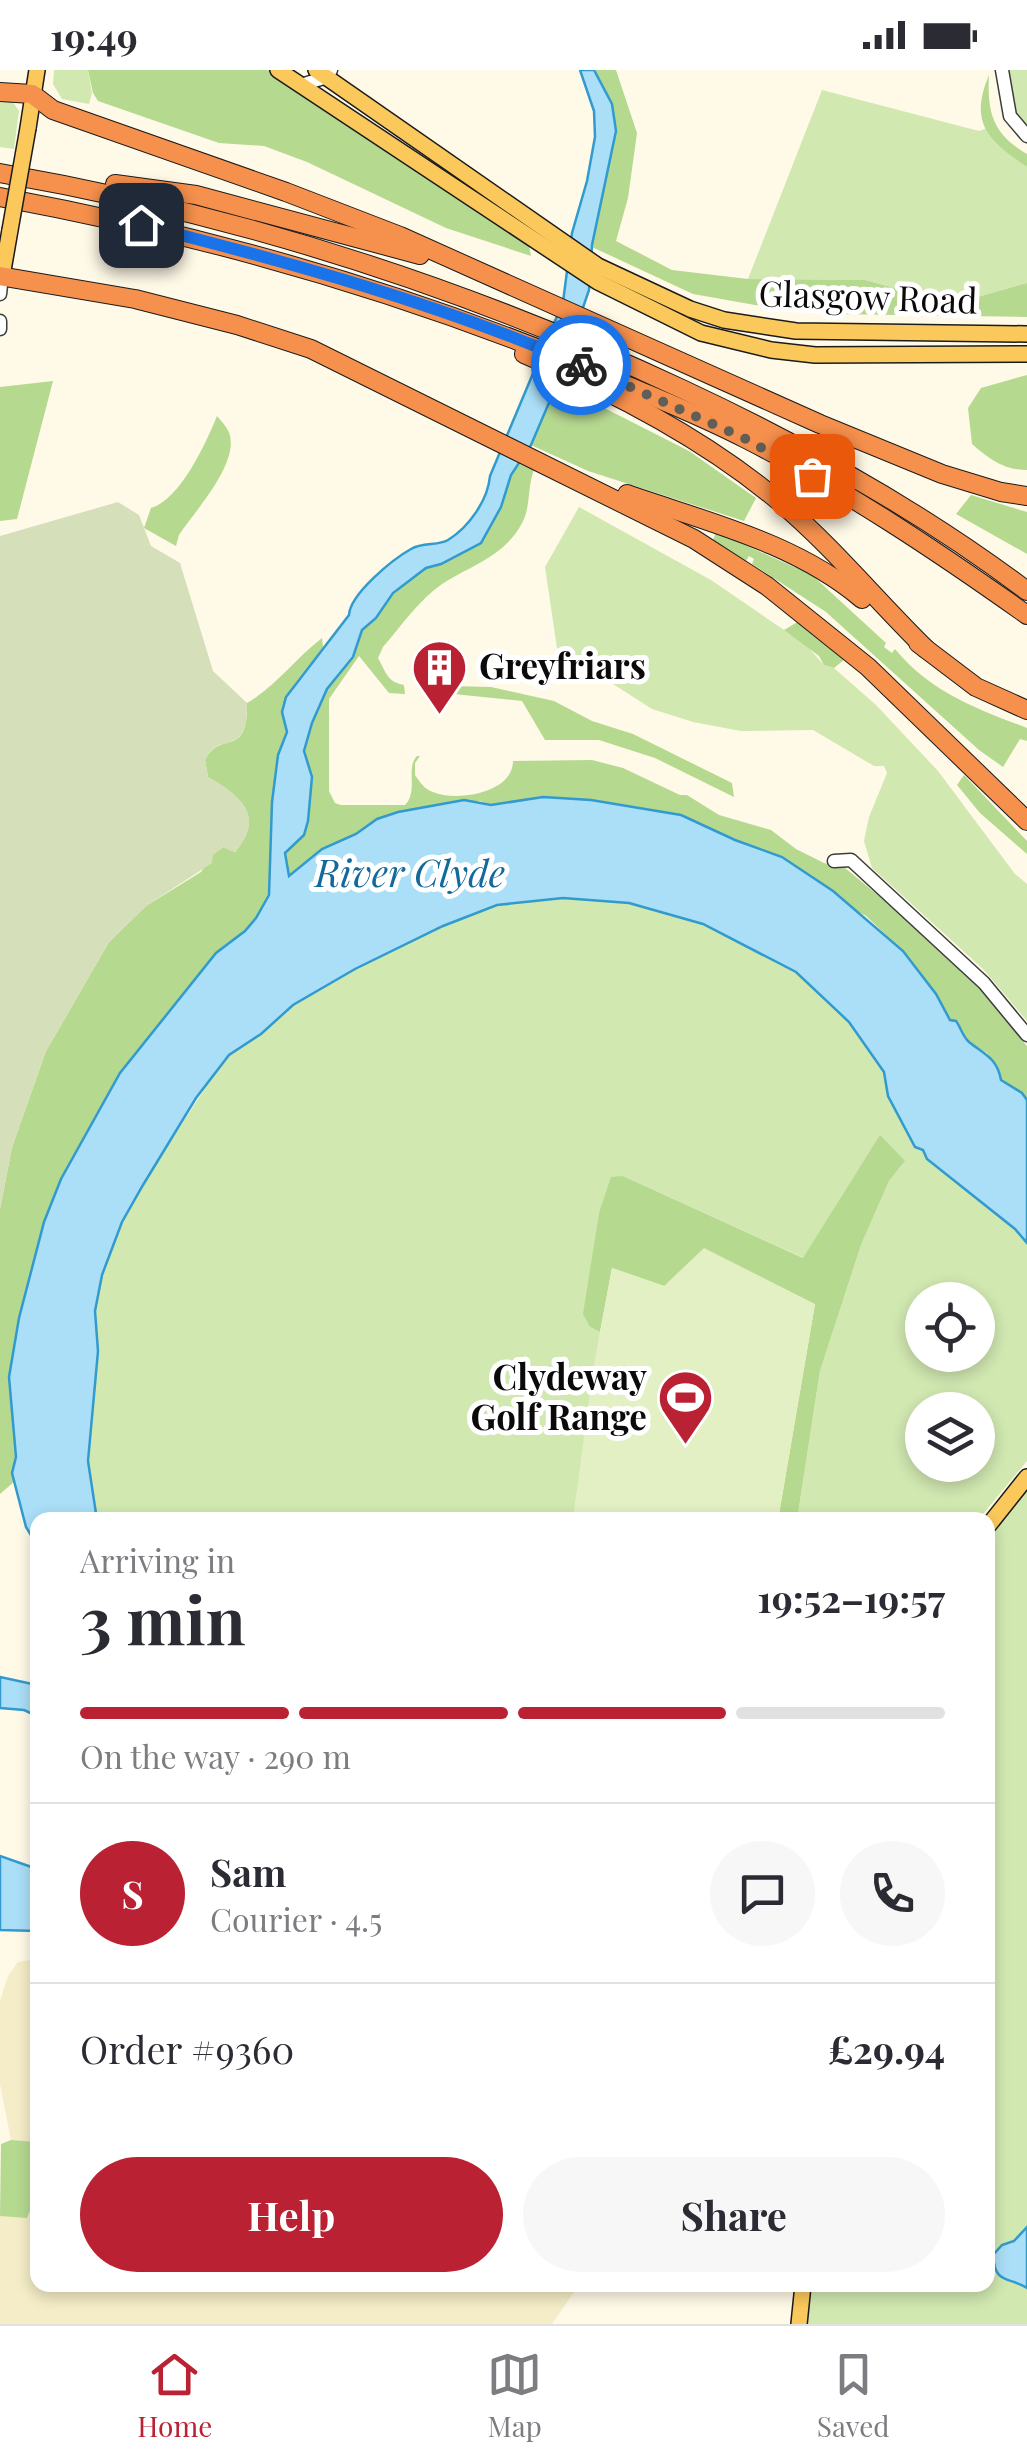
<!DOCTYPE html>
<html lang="en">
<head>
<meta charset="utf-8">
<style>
	:root { --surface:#fff; --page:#f7f7f7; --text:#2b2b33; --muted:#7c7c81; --line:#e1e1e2; --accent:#ba2233 }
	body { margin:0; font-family:"Playfair Display",serif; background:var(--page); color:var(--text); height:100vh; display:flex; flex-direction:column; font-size:38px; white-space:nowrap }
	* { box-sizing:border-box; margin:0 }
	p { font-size:32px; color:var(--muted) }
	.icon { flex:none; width:55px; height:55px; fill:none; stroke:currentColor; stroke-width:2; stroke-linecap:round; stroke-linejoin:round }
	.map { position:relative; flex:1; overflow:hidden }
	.panel { position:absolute; left:30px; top:1442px; width:965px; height:780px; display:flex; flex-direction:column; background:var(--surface); border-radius:20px; box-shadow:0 5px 15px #0003 }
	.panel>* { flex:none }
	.controls { position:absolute; left:905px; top:1212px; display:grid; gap:20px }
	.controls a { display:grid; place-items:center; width:90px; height:90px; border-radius:50%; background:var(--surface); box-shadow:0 5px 15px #0003; font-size:50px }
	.pin { position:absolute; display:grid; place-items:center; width:85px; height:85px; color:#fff; margin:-42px; border-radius:20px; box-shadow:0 5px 15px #0006 }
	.courier { position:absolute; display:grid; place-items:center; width:100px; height:100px; margin:-50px; border:8px solid #1a73e8; border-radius:50%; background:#fff; color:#222; box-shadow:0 2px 12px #0007 }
	.summary em { font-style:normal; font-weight:700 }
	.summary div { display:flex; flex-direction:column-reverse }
	.summary { display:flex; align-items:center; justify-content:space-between; height:170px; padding:0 50px }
	h1 { font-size:65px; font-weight:700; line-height:75px }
	.bar { display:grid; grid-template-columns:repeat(4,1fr); gap:15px 10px; align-content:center; height:120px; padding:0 50px }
	.bar i { height:12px; border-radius:8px; background:var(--line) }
	.bar .active { background:var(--accent) }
	.bar p { grid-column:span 4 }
	.line { display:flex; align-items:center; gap:25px; padding:0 50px; border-top:2px solid var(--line) }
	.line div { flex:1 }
	.round { display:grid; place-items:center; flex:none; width:105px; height:105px; border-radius:52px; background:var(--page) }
	.cta { display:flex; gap:20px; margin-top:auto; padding:20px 50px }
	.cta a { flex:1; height:115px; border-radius:60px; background:var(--accent); color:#fff; font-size:40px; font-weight:700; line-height:115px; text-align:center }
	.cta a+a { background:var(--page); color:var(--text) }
	.status { display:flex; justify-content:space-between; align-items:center; height:70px; padding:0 50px; background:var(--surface); direction:ltr }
	.status svg { height:28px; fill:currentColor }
	.dock { display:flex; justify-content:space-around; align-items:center; height:140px; border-top:2px solid var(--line); background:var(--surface); font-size:28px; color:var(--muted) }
	.dock a { display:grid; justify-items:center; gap:5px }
	.dock .active { color:var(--accent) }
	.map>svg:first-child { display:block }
</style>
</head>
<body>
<div class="status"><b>19:49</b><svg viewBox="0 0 49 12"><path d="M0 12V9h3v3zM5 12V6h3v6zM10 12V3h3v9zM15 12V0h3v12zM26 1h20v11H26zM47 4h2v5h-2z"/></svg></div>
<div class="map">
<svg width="1027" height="2254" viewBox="0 0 1027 2254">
	<rect width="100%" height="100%" fill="#fff9e7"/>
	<!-- farmland -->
	<g fill="#f4edc7">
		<polygon points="30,1890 37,1890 37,2072 11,2070 0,2014 0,1931 8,1906 18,1892"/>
		<polygon points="37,2105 38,2215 579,2215 552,2254 0,2254 0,2146 12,2145 34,2131 33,2112"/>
	</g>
	<!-- green -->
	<g fill="#d1e8b1" fill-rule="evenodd">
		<polygon points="54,0 88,0 92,23 89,34 62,29 53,14"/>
		<polygon points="1008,0 1027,0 1027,58 1014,41"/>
		<polygon points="822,20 979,61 987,58 992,67 1027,97 1027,213 953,234 865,210 748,209"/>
		<polygon points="0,30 13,32 19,41 14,79 0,77"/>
		<polygon points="579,437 711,510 806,575 824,595 834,598 876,635 938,701 1015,804 1027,814 1027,951 983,899 872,798 864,771 869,747 887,703 884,696 874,696 813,660 741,661 693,652 652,639 557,578 545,497"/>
		<path d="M 563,828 L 629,833 L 703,854 L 796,902 L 849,952 L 885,1003 L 888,1026 L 915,1077 L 923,1080 L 927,1089 L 1015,1159 L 1027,1173 L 1027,1391 L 978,1450 L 797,1450 L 820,1301 L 861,1175 L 889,1111 L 905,1091 L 804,1188 L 623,1106 L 599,1143 L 584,1244 L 590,1257 L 600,1262 L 573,1450 L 382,1450 L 354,1446 L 345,1450 L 97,1450 L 88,1391 L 97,1281 L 95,1241 L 102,1205 L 122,1153 L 143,1115 L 214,1004 L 229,985 L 261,964 L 293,935 L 355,899 L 443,856 L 497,835 ZM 922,1230 L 978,1230 L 978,1285 L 922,1285 ZM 922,1340 L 978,1340 L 978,1395 L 922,1395 Z"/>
		<polygon points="1027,1416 1027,2254 805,2254 808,2215 988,2215 988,1465"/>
	</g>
	<!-- forest -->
	<g fill="#b6d990">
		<polygon points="88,0 268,0 514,160 529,176 531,186 446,158 307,92 264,76 219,73 98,31 93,23"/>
		<polygon points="595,0 616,0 637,63 628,128 616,171 672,200 748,209 865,210 953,234 1027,213 1027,247 831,244 755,235 693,224 592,177 616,62 613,34"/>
		<path d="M 989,5 C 987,43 993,64 1027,84 L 1027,97 C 987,69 969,53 989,5 Z"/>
		<path d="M 1027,305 L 1027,400 C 1004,400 989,389 972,374 L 968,338 L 981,318 Z"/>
		<polygon points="53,311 17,449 0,451 0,317"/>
		<polygon points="557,314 689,381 756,428 744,451 588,401 531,375"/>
		<path d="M 217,346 C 222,352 229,359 230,366 C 237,396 195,441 179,465 L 176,476 L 144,458 L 151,438 C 180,430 206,373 217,346 Z"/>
		<path d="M 520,394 L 534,400 C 527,417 531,437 522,453 C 505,486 472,495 442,514 C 420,529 401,556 383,577 L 378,588 C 386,602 387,612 404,615 L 405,624 L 389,623 L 359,586 L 329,629 L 329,721 L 335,733 L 341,735 L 405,735 C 419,720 405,699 417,686 L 420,686 L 415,693 L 415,705 C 420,712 424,719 433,722 C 457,732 513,723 513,691 L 592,690 L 623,698 L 680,725 L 687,725 L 719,745 L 771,760 L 796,779 L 824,793 L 845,798 L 935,872 L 981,920 L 1027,976 L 1027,1030 L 1022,1023 L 1001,1010 L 987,983 L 967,972 L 903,881 L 866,846 L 735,770 L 681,745 L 591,730 L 543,727 L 491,735 L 480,731 L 377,749 L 356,764 L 321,779 L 289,807 L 285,783 L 304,765 L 308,752 L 312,707 L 304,681 L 312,653 L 327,619 L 353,587 L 362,560 L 376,548 L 393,524 L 426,498 L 441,494 L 481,473 L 501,437 L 511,405 Z"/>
		<polygon points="971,425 1027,442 1027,484 956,444"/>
		<path d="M 716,462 L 812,505 L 886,573 L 884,577 L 892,583 L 895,579 C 930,622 977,639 1027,658 L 1027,671 L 1020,669 L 1003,697 L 979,680 L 826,542 L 752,494 L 754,489 L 749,486 L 746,491 L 713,470 Z"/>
		<polygon points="799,551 845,589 834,598 824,595 819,586 784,560"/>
		<path d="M 322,568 L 323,577 C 310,596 290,615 283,636 L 287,662 L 285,674 L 278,685 L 272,732 L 269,824 L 256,848 L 245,861 L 216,883 L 120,1003 L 61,1109 L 44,1152 L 19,1248 L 9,1307 L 16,1387 L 12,1403 L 15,1411 L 0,1424 L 0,1139 L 12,1077 L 46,981 L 109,872 L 146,836 L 201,802 L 212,785 L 223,777 L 235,782 C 266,745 240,726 208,707 L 205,690 C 220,659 248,690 247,633 C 275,617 296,588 322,568 Z"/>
		<polygon points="451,616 491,617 554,631 592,651 633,664 732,713 734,727 655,688 599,670 545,670 522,631 444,623"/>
		<polygon points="964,705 1027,771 1027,784 980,743 957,715"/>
		<polygon points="880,1065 905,1091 889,1111 861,1175 820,1301 797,1450 778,1450 815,1234 664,1216 612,1198 600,1262 590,1257 583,1244 599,1143 611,1107 623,1106 803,1188"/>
		<path d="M 11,2070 L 37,2072 C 38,2096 37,2126 27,2148 L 0,2146 L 1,2074 Z"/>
	</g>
	<!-- cemetery -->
	<path fill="#d5dfba" d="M 118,432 L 139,445 L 151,476 L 180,493 L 213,601 L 247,633 C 248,690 219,659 205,690 L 208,707 C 241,726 266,745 235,782 L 222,777 L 213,785 L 212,793 L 146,836 L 109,872 L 46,981 L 12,1077 L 0,1139 L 0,466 Z"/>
	<!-- pitch -->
	<polygon fill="#e3f0c3" points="704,1178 815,1234 778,1450 573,1450 593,1300 612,1198 664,1216"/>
	<!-- water -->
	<g fill="#abdff7" stroke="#319ace" stroke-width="2.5">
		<path d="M 580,0 L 594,0 L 612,34 L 616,61 L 592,175 L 589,220 L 557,314 L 531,375 L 511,405 L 501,437 L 481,473 L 441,494 L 426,498 L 393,523 L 376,548 L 362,560 L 353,587 L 327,619 L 312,653 L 304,681 L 312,707 L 308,751 L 304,765 L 285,783 L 289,806 L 322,779 L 356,764 L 377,749 L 398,742 L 464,730 L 491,735 L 543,727 L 591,730 L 681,745 L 735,770 L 782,787 L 833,821 L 903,881 L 936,924 L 950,950 L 956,951 C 961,958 963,967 969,972 C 985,985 997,988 1001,1010 L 1022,1023 L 1027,1030 L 1027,1173 L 1015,1159 L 927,1089 L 923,1080 L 915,1077 L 888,1026 L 884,1002 L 849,952 L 796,902 L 703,854 L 629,833 L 563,828 L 497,835 L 443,856 L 355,899 L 293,935 L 261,964 L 229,985 L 196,1028 L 143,1115 L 122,1152 L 102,1205 L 95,1241 L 98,1281 L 88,1391 L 97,1450 L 38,1450 L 37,1475 L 26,1457 L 12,1403 L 16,1387 L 9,1307 L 19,1248 L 44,1152 L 61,1109 L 120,1003 L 216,883 L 245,861 L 256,848 L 269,825 L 272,732 L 278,685 L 287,662 L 282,642 L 286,627 L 349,545 C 350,524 393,489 411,479 C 423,472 438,476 448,470 C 469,457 488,430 490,406 L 563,232 L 572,163 L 587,111 L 595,67 L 594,41 Z"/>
		<polygon points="0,1607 37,1615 37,1646 24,1640 0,1638"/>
		<polygon points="0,1786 37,1799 37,1861 0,1860"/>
		<path d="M 1027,2157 L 1027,2218 C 1008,2206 995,2215 993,2185 L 1002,2175 L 1014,2171 Z"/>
	</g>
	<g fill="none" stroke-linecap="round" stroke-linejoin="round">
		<defs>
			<g id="minor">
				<polyline points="1002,0 1010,46 1027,66"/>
				<polyline points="301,15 327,7 331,0"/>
				<polyline points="0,224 2,206"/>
				<polyline points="0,251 0,259"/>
				<polyline points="834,791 851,790 984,913 1027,965"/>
			</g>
			<g id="major">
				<polyline points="278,0 598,212 701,263 771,280 815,285 1027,284"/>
				<polyline points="316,0 598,196 690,239 724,250 796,261 1027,264"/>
				<polyline points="28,58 37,0"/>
				<polyline points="2,206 10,160"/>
				<polyline points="988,1456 1027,1407"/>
				<polyline points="799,2254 803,2215"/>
			</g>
			<g id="highway">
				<polyline points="0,22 32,24 53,40 286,122 400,166 820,354 942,404 1001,422 1027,426"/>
				<path d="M 0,103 C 237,144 464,217 682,319 C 802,375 921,441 1027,521"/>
				<polyline points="115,114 196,125 420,185"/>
				<path d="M 0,127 C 216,167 427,228 628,316 C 668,333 708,349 746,369 C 844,419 937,481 1027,545"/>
				<polyline points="0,206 135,229 237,255 311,279 694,469 767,516 868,597 1027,751"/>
				<path d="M 524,284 C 615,322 705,369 781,433 C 833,477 877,531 926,579"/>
				<path d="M 627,424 C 707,452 796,473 862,529"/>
				<polyline points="918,573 976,617 1027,640"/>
			</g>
		</defs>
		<!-- minor casing -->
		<use href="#minor" stroke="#3d3d3d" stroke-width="15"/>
		<!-- major casing -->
		<use href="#major" stroke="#1b1b1b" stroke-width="18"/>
		<!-- highway casing -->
		<use href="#highway" stroke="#1b1b1b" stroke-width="20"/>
		<!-- minor -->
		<use href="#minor" stroke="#fff" stroke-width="12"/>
		<!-- major -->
		<use href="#major" stroke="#fbc95b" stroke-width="15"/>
		<!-- highway -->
		<use href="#highway" stroke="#f6904d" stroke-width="18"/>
		<defs>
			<polyline id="major-bridge" points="10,160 28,58"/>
		</defs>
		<!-- major-bridge casing -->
		<use href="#major-bridge" stroke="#1b1b1b" stroke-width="18" stroke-linecap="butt"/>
		<!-- major-bridge -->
		<use href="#major-bridge" stroke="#fbc95b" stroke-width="15"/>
	</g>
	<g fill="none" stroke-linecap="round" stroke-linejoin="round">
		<!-- done -->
		<polyline stroke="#605e57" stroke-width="10" stroke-dasharray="0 18" points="581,295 744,368 812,406"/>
		<!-- route -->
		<path stroke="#1a73e8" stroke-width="12" d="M 141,155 C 290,192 440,234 581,295"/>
	</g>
	<!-- icons -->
	<defs>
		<symbol id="building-pin" viewBox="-11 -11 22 30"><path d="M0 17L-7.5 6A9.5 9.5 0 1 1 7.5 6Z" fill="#ba2233" stroke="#fff"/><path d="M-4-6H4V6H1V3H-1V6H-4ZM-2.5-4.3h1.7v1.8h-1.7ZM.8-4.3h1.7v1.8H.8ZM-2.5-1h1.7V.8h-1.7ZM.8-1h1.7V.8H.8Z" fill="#fff"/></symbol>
		<symbol id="stadium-pin" viewBox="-11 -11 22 30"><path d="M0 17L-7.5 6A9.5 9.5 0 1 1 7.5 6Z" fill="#ba2233" stroke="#fff"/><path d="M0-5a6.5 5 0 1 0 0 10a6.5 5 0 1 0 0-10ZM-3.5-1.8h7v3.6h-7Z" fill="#fff"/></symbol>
	</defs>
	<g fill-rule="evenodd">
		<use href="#building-pin" x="408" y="566" width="63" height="86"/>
		<use href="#stadium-pin" x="654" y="1296" width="63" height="86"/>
	</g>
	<g text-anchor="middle" stroke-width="10" stroke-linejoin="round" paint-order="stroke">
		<!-- street labels -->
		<g font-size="35" fill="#0a0a0a" stroke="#fff">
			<text transform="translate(868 228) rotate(2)" y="12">Glasgow Road</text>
		</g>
		<!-- poi labels -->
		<g font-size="35" font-weight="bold" fill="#0a0a0a" stroke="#fff" text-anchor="start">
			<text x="479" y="609">Greyfriars</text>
			<text x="647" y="1320" text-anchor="end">Clydeway<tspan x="647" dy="40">Golf Range</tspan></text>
		</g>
		<!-- water labels -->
		<g font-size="38" font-style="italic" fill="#13699b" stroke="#fff">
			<text x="410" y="817">River Clyde</text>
		</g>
	</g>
</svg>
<div class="controls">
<a><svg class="icon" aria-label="locate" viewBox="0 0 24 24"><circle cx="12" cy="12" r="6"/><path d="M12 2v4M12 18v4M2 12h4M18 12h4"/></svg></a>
<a><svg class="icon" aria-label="layers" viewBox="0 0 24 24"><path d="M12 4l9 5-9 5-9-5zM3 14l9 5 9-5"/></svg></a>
</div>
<div class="pin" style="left:812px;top:406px;background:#ea580c"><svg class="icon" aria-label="bag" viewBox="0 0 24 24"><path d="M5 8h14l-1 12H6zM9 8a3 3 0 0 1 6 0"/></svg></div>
<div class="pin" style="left:141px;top:155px;background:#1f2937"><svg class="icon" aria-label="home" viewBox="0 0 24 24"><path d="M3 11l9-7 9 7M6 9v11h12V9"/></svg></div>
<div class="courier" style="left:581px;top:295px"><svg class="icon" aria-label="bike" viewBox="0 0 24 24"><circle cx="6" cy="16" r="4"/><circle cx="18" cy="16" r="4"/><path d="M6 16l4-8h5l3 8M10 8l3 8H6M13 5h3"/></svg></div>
<section class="panel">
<div class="summary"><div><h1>3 min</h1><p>Arriving in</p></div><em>19:52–19:57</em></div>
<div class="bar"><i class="active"></i><i class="active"></i><i class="active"></i><i></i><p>On the way · 290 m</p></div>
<div class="line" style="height:180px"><b class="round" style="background:var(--accent);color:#fff">S</b><div><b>Sam</b><p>Courier · 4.5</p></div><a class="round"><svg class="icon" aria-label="chat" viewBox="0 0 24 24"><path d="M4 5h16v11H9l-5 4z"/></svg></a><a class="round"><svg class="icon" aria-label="phone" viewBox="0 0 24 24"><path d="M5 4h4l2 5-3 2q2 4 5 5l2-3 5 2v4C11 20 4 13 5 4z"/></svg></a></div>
<div class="line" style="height:130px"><div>Order #9360</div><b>£29.94</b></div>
<div class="cta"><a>Help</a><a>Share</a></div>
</section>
</div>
<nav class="dock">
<a class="active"><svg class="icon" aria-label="home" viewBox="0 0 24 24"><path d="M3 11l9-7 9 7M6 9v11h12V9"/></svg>Home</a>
<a><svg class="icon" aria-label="map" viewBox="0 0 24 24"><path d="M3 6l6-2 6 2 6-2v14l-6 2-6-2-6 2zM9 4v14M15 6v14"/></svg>Map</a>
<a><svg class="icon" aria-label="saved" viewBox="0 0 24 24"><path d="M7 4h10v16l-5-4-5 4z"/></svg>Saved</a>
</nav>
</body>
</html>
